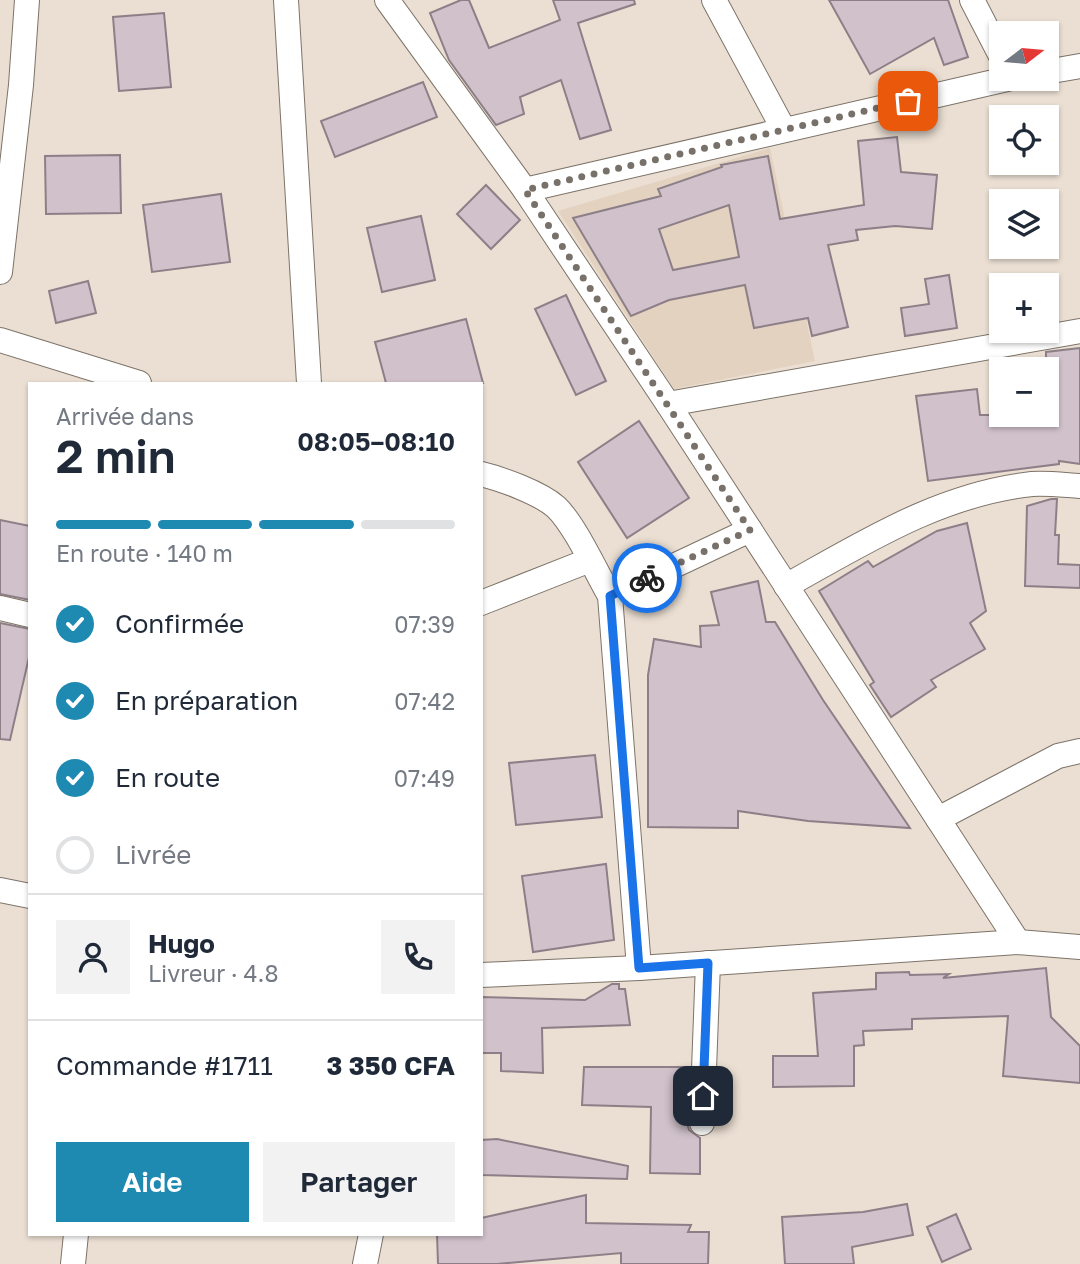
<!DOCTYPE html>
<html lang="fr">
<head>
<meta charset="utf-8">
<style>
	:root { --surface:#fff; --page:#f2f2f3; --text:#1f2937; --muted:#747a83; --line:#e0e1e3; --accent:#1f8ab1 }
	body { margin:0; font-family:"Golos Text",sans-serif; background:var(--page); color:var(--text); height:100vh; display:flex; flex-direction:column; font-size:26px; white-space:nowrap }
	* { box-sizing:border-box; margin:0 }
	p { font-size:23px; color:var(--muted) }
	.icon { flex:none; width:38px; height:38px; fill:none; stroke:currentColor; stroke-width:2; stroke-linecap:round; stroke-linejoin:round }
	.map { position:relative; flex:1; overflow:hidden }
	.panel { position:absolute; left:28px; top:382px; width:455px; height:854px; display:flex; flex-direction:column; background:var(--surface); border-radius:0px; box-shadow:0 2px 5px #0004 }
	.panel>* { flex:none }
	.needle { width:46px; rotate:74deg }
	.fabs { position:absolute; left:989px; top:21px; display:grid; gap:14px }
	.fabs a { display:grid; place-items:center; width:70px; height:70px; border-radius:0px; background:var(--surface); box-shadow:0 2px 5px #0004; font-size:35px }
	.pin { position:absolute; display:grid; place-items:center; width:60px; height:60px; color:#fff; margin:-30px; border-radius:14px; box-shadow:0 4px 10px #0006 }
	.courier { position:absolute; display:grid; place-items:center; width:70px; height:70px; margin:-35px; border:5px solid #1a73e8; border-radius:50%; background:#fff; color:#222; box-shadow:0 2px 9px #0007 }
	.overview em { font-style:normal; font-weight:600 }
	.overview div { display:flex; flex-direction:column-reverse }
	.overview { display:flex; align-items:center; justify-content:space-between; height:119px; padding:0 28px }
	h1 { font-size:46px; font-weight:600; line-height:52px }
	.bar { display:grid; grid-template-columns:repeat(4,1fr); gap:10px 7px; align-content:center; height:84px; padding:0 28px }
	.bar i { height:9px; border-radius:5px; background:var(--line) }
	.bar .on { background:var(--accent) }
	.bar p { grid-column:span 4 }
	.line { display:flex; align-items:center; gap:18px; padding:0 28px; border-top:2px solid var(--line) }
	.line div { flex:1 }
	.round { display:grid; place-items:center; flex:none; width:74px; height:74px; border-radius:0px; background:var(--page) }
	ol { padding:0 28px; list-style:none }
	li { display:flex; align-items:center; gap:21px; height:77px }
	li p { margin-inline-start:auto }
	li .icon { padding:7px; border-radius:50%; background:var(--accent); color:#fff; stroke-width:4 }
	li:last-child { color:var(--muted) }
	li i { width:38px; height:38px; border:4px solid var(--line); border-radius:50% }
	.primary-button { display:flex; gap:14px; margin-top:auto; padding:14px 28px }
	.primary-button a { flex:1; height:80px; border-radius:0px; background:var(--accent); color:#fff; font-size:28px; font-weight:600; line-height:80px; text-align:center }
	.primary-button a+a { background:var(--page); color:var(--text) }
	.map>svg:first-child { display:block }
</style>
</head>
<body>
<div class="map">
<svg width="1080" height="1264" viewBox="0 0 1080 1264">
	<rect width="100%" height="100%" fill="#ebdfd3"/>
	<!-- built -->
	<polygon fill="#e3d2c0" points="770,148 815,361 674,389 558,211"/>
	<!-- building -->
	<g fill="#d0c1ca" stroke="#8d7f87" stroke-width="2" fill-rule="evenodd">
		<polygon points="461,0 469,0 489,48 560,20 553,0 634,0 635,4 578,23 611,130 580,139 561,80 520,97 524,114 496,125 449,60 430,13"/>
		<polygon points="829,0 948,0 968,57 944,65 934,38 870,74"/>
		<polygon points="164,13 171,87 119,91 113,17"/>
		<polygon points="423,82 437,117 335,157 321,121"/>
		<path d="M 897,137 L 901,172 L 937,175 L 932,229 L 895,226 L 856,230 L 858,240 L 828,245 L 848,327 L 812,336 L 808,318 L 754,328 L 745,285 L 669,300 L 631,316 L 573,218 L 661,196 L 658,189 L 722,167 L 721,165 L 768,156 L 780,219 L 864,205 L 858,141 ZM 729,205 L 739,257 L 673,270 L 659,229 Z"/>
		<polygon points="120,155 121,213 46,214 45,156"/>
		<polygon points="486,185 520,220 491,249 457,214"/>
		<polygon points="221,194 230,262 152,272 143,205"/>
		<polygon points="421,216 435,280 382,292 367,228"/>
		<polygon points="949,275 957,328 905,336 901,308 929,304 925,279"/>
		<polygon points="88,281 96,313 56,323 49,291"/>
		<polygon points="566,295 606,381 576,395 535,309"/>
		<polygon points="466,319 483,383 386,383 375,342"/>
		<polygon points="1080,348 1080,464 1059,461 1059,464 928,481 916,396 977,389 980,415 1046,415 1046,352"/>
		<polygon points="639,421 689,498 627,538 578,462"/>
		<polygon points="1051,499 1057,499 1055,535 1059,535 1058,564 1080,565 1080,588 1025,586 1027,506"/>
		<polygon points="0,520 30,526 30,600 0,594"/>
		<polygon points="967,523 986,611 970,623 985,649 931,680 936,687 891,717 870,685 874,682 819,591 868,561 873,567 937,531"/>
		<polygon points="758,581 766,622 775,622 823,700 910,828 808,821 738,811 738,828 648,827 648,675 654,639 701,647 700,626 719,625 711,592"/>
		<polygon points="0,623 30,629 30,653 10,740 0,739"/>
		<polygon points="595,755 602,817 516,825 509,763"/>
		<polygon points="606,864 614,940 533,952 522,876"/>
		<polygon points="1046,968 1051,1017 1080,1046 1080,1083 1003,1076 1008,1016 912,1019 912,1029 863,1031 864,1045 854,1046 854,1086 773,1087 773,1056 818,1056 813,993 876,989 876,973 909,972 910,975 949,974 943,978"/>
		<polygon points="612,984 619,984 619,989 625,989 630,1025 542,1028 543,1073 501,1071 501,1053 481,1053 481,997 585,1000"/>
		<polygon points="584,1067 689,1067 687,1123 689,1130 700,1138 700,1174 650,1173 651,1107 582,1105"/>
		<polygon points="497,1139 628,1166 627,1179 481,1175 481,1140"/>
		<polygon points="586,1195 586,1223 691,1225 688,1232 709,1232 708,1264 621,1264 621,1253 497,1264 438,1264 437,1234 481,1234 481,1218"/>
		<polygon points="907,1204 913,1235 852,1247 854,1264 785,1264 782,1217 863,1212"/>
		<polygon points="956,1214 971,1249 942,1262 927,1227"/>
	</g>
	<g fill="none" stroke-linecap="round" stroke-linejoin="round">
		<defs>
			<g id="minor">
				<polyline points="286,0 309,383"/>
				<polyline points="387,0 525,190 668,404 1018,942"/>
				<polyline points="714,0 784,130"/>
				<polyline points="972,0 1001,56"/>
				<polyline points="1046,72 1080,66"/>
				<polyline points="525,190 1007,79"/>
				<polyline points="0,272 21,85 27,0"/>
				<polyline points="0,340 139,383"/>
				<polyline points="668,404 1080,331"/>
				<path d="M 481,474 C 502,479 540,493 556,507 C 575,525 596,572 610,596 L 639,968"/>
				<path d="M 786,586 C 865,542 940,494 1032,484 C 1047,483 1064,485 1080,486"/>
				<polyline points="610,596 750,530"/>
				<polyline points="481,603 590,560"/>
				<polyline points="0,608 30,615"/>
				<polyline points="938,819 1058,756 1080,751"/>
				<polyline points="0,890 30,896"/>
				<polyline points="481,975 639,968 1018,942 1080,947"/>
				<polyline points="702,1123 708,963"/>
				<polyline points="73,1264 76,1234"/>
				<polyline points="365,1264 371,1234"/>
			</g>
		</defs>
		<!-- minor casing -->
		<use href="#minor" stroke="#7d7368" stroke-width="26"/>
		<!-- minor -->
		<use href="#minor" stroke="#fff" stroke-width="24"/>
	</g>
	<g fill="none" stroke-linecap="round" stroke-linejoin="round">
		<!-- done -->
		<polyline stroke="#78716a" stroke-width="7" stroke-dasharray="0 12.6" points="647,578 750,530 525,190 908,101"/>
		<!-- route -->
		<polyline stroke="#1a73e8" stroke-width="9" points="647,578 610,596 639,968 708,963 703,1096"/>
	</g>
</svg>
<div class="fabs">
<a><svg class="needle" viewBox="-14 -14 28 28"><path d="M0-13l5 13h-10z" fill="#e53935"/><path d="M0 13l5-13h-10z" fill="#747a83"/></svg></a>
<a><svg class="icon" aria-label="locate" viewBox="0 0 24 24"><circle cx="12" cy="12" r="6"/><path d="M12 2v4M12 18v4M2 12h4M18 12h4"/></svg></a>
<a><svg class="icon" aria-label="layers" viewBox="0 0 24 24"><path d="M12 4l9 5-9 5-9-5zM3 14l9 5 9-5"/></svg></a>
<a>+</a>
<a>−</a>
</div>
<div class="pin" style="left:908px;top:101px;background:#ea580c"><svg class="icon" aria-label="bag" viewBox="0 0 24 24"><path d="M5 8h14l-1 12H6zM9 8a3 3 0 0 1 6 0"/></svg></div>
<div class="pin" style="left:703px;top:1096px;background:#1f2937"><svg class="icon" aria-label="home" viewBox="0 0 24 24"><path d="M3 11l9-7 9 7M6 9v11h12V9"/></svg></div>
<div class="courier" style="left:647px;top:578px"><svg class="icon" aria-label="bike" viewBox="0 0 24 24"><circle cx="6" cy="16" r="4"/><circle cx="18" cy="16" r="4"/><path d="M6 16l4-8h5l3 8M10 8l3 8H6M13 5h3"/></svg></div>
<section class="panel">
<div class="overview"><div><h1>2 min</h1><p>Arrivée dans</p></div><em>08:05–08:10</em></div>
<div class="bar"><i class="on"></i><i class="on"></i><i class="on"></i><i></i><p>En route · 140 m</p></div>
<ol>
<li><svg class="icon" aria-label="check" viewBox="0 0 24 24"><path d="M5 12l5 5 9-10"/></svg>Confirmée<p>07:39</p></li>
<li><svg class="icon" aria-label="check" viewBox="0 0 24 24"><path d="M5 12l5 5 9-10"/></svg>En préparation<p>07:42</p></li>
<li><svg class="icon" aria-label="check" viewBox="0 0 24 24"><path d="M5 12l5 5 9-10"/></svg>En route<p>07:49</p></li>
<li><i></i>Livrée</li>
</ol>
<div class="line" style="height:126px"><a class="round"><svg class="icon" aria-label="person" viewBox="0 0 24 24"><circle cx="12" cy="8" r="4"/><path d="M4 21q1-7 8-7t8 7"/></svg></a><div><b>Hugo</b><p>Livreur · 4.8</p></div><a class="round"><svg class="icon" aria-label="phone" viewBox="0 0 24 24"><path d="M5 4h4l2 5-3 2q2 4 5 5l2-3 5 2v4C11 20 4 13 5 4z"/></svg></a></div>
<div class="line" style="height:91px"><div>Commande #1711</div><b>3 350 CFA</b></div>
<div class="primary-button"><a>Aide</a><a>Partager</a></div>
</section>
</div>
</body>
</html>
